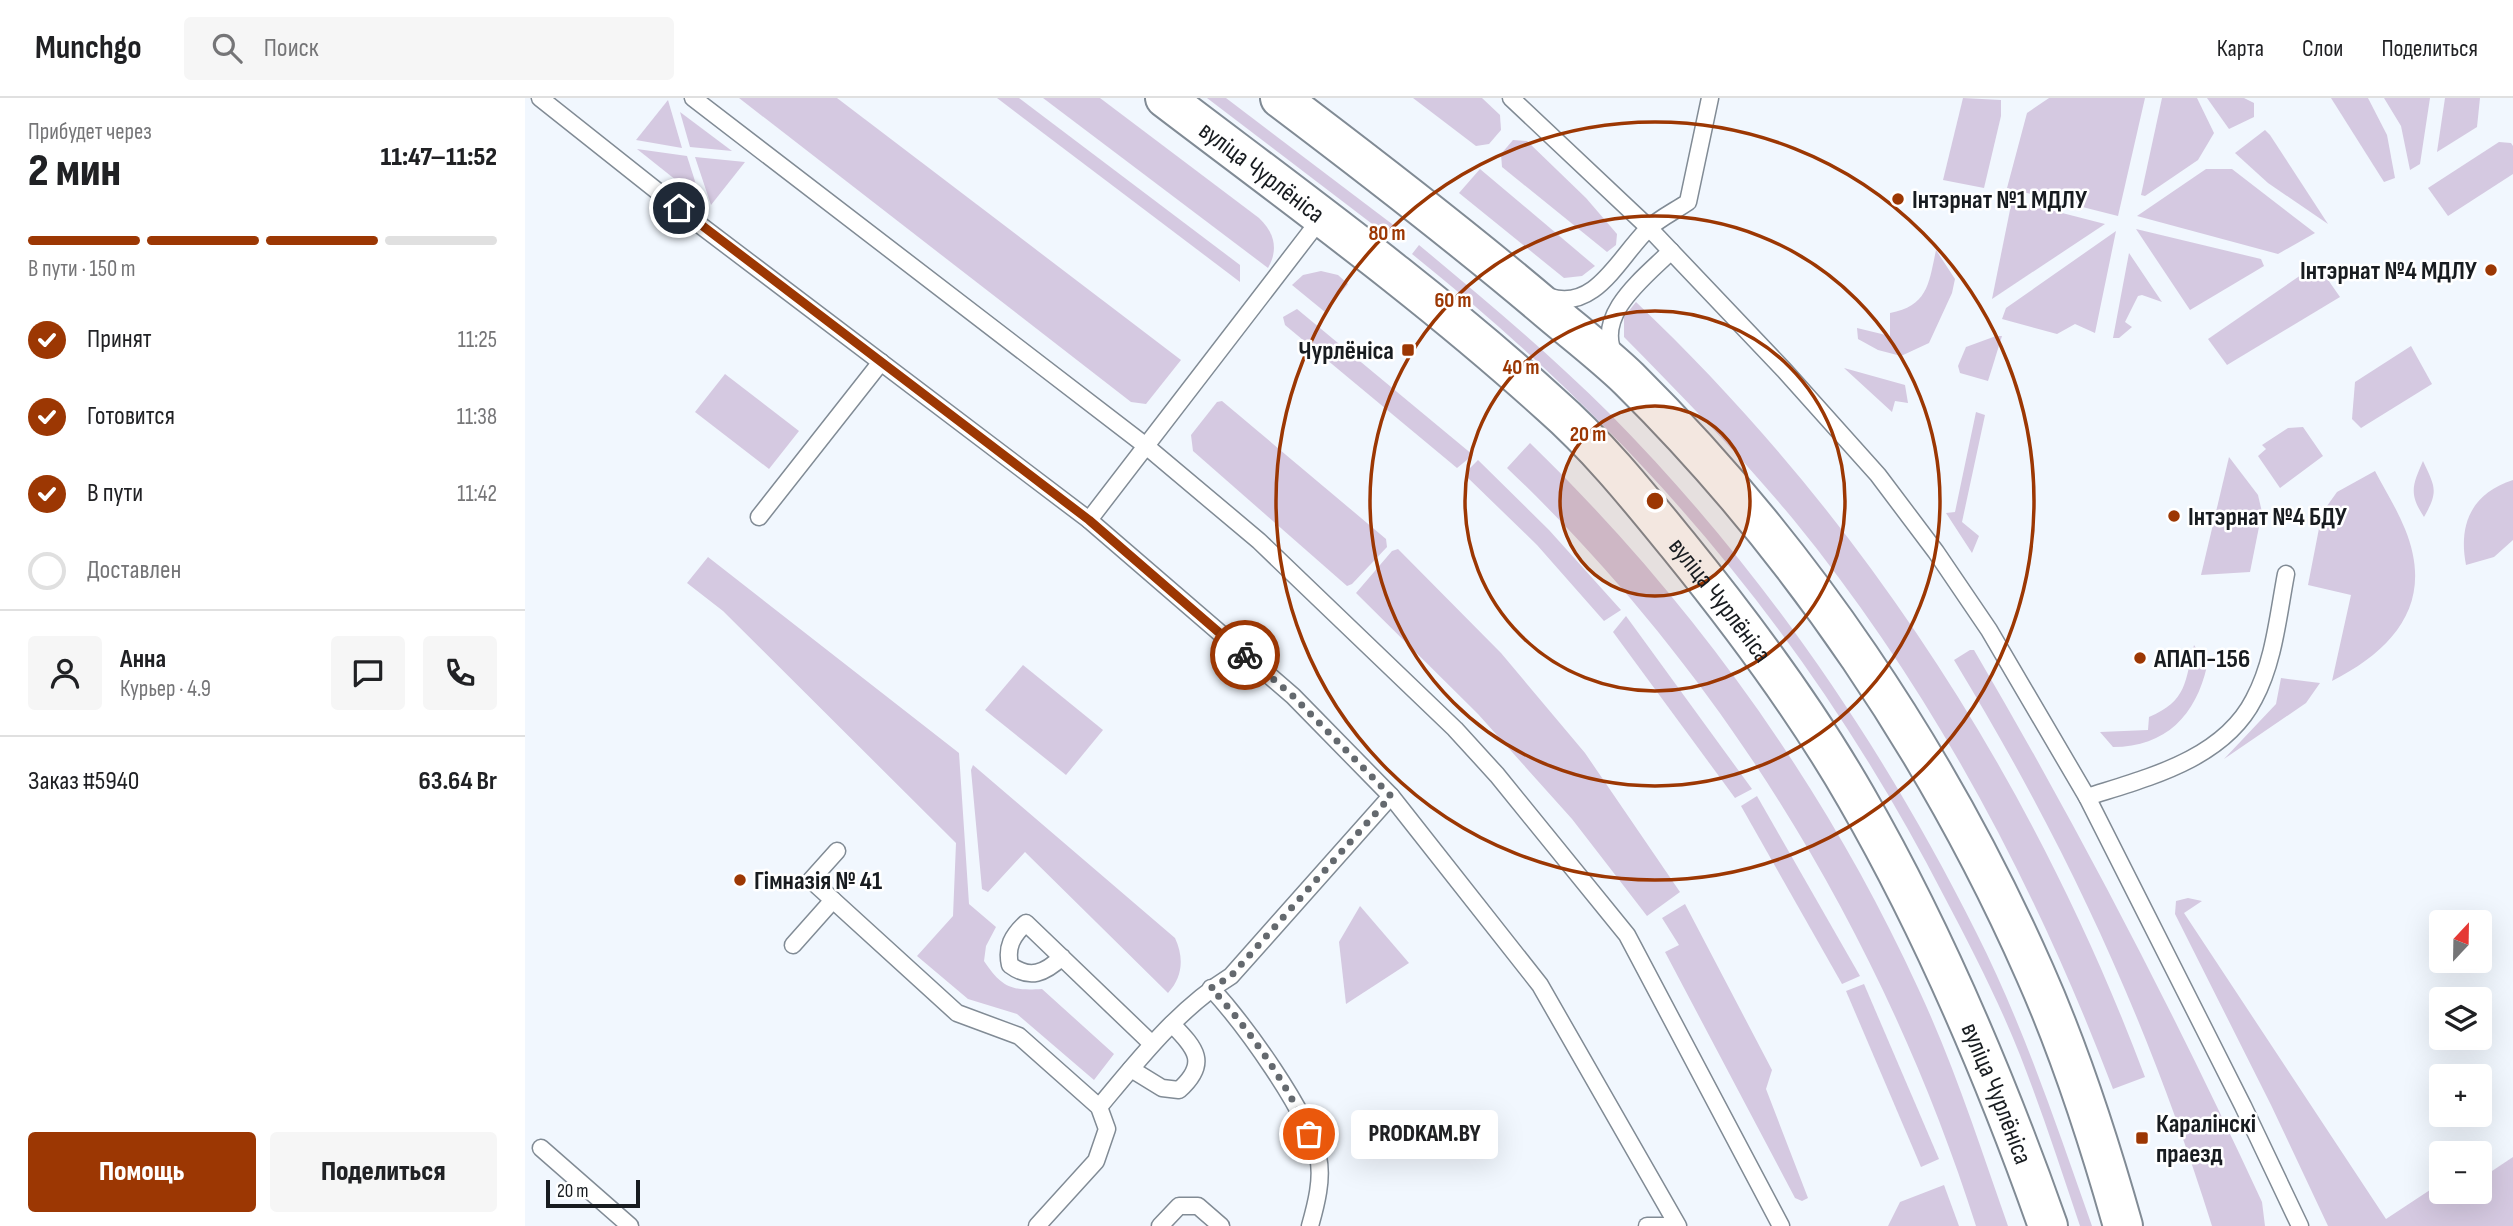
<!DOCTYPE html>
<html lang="ru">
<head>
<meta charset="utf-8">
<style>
	:root { --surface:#fff; --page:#f6f6f6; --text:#202124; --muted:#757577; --line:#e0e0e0; --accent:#9c3703 }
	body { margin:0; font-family:"Sofia Sans Condensed",sans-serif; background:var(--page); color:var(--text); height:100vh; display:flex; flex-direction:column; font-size:26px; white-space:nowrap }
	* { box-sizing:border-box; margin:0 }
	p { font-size:23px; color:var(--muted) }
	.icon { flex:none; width:38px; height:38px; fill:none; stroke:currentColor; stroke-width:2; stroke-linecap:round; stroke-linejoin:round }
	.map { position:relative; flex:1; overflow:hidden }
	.side { display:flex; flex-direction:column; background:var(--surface); width:525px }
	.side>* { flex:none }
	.needle { width:46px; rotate:22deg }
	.tools { position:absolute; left:1904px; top:812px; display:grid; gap:14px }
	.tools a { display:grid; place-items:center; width:63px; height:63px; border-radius:7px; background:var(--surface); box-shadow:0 7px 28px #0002; font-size:35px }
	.scale { position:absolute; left:21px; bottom:18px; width:94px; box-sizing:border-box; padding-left:7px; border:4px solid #181c20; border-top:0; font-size:19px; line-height:24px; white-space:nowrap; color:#181c20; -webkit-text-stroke:5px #fff; paint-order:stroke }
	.pin { position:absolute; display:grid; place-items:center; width:60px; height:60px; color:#fff; margin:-30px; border:4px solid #fff; border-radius:50%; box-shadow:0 2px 7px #0007 }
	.courier { position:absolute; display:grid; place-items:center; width:70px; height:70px; margin:-35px; border:5px solid #9c3703; border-radius:50%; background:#fff; color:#222; box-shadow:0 2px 9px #0007 }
	.bubble { position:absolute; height:49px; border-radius:7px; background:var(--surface); box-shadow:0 7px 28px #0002; font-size:23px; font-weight:800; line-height:49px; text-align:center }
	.head em { font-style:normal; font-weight:800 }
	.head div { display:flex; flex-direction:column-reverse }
	.head { display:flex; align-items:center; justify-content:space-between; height:119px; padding:0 28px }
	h1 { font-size:46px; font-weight:800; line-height:52px }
	.bar { display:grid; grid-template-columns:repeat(4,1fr); gap:10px 7px; align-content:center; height:84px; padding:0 28px }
	.bar i { height:9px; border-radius:5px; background:var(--line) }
	.bar .selected { background:var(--accent) }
	.bar p { grid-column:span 4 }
	.line { display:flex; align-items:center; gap:18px; padding:0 28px; border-top:2px solid var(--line) }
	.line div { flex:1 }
	.round { display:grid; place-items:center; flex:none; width:74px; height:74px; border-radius:7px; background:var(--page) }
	ol { padding:0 28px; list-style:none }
	li { display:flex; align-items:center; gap:21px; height:77px }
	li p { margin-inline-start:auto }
	li .icon { padding:7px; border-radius:50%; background:var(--accent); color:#fff; stroke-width:4 }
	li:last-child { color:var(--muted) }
	li i { width:38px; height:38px; border:4px solid var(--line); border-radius:50% }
	.button { display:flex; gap:14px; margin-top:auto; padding:14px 28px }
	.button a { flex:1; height:80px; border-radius:7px; background:var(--accent); color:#fff; font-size:28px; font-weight:800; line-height:80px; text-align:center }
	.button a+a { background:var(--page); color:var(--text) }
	header { display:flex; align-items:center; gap:42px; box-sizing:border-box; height:98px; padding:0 35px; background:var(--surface); border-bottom:2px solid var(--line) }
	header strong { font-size:33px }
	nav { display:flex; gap:38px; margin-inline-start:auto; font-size:24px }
	.search { width:490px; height:63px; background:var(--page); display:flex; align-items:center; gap:18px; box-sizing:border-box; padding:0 24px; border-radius:7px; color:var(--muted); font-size:26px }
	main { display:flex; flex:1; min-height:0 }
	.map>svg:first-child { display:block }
</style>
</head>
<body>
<header>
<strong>Munchgo</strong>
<div class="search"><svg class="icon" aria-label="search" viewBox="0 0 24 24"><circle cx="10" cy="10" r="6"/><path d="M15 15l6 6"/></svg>Поиск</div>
<nav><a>Карта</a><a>Слои</a><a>Поделиться</a></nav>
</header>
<main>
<section class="side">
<div class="head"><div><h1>2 мин</h1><p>Прибудет через</p></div><em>11:47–11:52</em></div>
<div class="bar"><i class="selected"></i><i class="selected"></i><i class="selected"></i><i></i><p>В пути · 150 m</p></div>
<ol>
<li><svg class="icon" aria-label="check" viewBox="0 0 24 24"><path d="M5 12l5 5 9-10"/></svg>Принят<p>11:25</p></li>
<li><svg class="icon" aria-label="check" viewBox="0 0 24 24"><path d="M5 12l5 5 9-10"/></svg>Готовится<p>11:38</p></li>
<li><svg class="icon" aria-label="check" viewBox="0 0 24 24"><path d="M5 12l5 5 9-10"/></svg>В пути<p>11:42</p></li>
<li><i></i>Доставлен</li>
</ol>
<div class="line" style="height:126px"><a class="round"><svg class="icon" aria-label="person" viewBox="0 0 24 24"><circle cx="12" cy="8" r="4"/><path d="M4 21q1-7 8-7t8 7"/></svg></a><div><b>Анна</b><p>Курьер · 4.9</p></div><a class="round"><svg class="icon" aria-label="chat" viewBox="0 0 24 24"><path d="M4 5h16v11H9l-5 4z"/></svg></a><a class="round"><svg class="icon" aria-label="phone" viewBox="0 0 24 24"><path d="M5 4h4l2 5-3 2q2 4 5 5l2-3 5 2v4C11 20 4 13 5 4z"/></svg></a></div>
<div class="line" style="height:91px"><div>Заказ #5940</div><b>63.64 Br</b></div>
<div class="button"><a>Помощь</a><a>Поделиться</a></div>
</section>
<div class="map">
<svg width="1988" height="1128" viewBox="0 0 1988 1128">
	<rect width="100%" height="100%" fill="#f1f7fe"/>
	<!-- green -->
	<g fill="#d5c9e1">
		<polygon points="214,0 312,0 656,262 621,306 606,304"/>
		<polygon points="472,0 494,0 715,167 715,184"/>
		<path d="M 518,0 L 575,0 L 734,120 C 749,134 754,151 743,170 Z"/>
		<polygon points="682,0 701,0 871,129 863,138"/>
		<polygon points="888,0 957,0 975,17 976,32 964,46 951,48"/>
		<polygon points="1438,0 1476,2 1476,18 1459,90 1418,82"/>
		<polygon points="1524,0 1620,0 1593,118 1482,90 1502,15"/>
		<polygon points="1637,0 1672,0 1689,35 1673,62 1620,98 1616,97"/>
		<polygon points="1682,0 1719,0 1729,5 1729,19 1704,31"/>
		<polygon points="1806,0 1843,0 1862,37 1870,80 1859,84"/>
		<polygon points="1859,0 1905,0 1895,66 1885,72 1876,28"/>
		<polygon points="1920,0 1955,0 1952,29 1912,54"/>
		<polygon points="143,2 157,50 111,42"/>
		<polygon points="155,14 207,53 165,49"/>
		<polygon points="1740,32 1745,37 1803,126 1743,85 1710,55"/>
		<polygon points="988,42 1002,43 1061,100 1092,136 1091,147 1082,154 977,69 976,56"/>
		<polygon points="1974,44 1986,45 1988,48 1988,76 1923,118 1903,90"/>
		<polygon points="112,51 162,58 176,102"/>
		<polygon points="170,59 220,64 186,107"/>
		<polygon points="955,71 1070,168 1057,178 1039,180 934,95"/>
		<polygon points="1681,71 1707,71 1790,135 1753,156 1612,118"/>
		<polygon points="1487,102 1580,126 1467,201"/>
		<polygon points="1611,131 1736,161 1739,168 1665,212"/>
		<polygon points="1591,133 1570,235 1550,226 1532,236 1477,221 1481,210"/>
		<path d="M 894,147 C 959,201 1025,256 1085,316 C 1235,468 1356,644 1451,834 C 1499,929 1532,1029 1567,1128 L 1555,1128 C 1536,1071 1517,1013 1495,957 C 1474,904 1447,851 1420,800 C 1287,541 1113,337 887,156 Z"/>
		<path d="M 1411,152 L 1430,181 L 1427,195 L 1404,245 L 1376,258 L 1353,252 L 1333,241 L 1332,230 L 1365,238 L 1365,215 C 1403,208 1404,185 1411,152 Z"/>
		<polygon points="1604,155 1637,204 1617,197 1613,198 1600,224 1607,229 1594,240 1588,240"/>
		<polygon points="1792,166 1815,199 1702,267 1683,241"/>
		<polygon points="796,173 813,177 823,186 800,214 767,187 778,177"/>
		<path d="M 1111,204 C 1339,420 1510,686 1620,979 L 1588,991 C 1510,786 1407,591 1268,421 C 1215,357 1157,298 1099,239 L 1099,219 Z"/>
		<polygon points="772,211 948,357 932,370 760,227 758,219"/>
		<polygon points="1471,238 1477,238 1463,283 1435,275 1433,268 1441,249"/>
		<polygon points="1886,248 1907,286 1836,330 1827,321 1830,284"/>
		<polygon points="1319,270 1380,287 1383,305 1370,303 1367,314"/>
		<polygon points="200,276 274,333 244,371 170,314"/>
		<polygon points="697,303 861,441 862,449 827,486 822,488 668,353 666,337 692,304"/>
		<polygon points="1451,314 1460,317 1437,424 1454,438 1447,455 1421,415 1430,414"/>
		<polygon points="1778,329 1798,358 1755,390 1733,358 1741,351 1737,347 1763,330"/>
		<path d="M 1005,345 C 1166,501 1300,687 1393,890 C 1429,967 1455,1048 1483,1128 L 1451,1128 C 1360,842 1200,577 982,370 Z"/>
		<polygon points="1704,359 1733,397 1737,414 1725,474 1676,477"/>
		<polygon points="953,362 1024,432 1096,512 1079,523 1012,447 942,379 942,373"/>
		<path d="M 1898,363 C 1910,389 1914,393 1899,419 C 1884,396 1887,388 1898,363 Z"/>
		<path d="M 1850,373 C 1860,392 1872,411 1880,431 C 1910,504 1870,551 1807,583 L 1826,497 L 1783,487 L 1797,415 L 1812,394 Z"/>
		<path d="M 1988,382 L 1988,442 L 1969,459 L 1941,467 C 1933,426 1947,395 1988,382 Z"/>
		<polygon points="873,451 976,555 1060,655 1155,794 1122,818 1047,721 953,616 831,495 867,453"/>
		<path d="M 183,459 L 434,655 L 444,806 L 471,829 L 461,848 L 459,863 C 477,890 487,893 517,891 L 589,956 L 569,982 L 492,916 L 443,901 L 392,858 L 428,818 L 431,745 L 198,513 L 162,485 Z"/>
		<polygon points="1101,518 1227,691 1210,700 1088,534"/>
		<path d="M 1669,547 L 1682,568 C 1671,617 1641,649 1588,649 L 1575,634 L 1623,632 L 1624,619 C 1662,603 1660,584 1669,547 Z"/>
		<path d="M 1445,552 L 1449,552 C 1554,731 1650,916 1737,1104 L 1740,1128 L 1687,1128 C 1622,921 1542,748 1429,562 Z"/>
		<polygon points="498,567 578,632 541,677 460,612"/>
		<polygon points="1756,580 1795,585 1781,605 1699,661 1751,606"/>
		<path d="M 448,667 L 650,840 C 659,859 658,879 643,895 L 500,754 L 463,794 L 457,791 L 446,672 Z"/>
		<polygon points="1232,698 1335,878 1317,886 1216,708"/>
		<polygon points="1663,800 1677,803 1659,815 1861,1121 1908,1090 1913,1091 1921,1102 1934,1094 1955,1094 1955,1081 1988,1059 1988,1128 1803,1128 1746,1007 1650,816 1651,803"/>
		<polygon points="1160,806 1247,972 1241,991 1283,1100 1277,1103 1270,1100 1140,854 1154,847 1137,820"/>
		<polygon points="835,808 884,865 821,906 814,844"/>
		<polygon points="1339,886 1414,1061 1396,1069 1321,893"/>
		<polygon points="1419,1087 1434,1128 1363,1128 1375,1104"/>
	</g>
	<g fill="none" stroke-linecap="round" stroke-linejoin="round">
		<defs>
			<g id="service">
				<polyline points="15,0 175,127 564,422 768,598 866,698 1015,887 1153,1128"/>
				<polyline points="168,0 621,348 734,443 930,631 972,677 1102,837 1256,1128"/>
				<polyline points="986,0 1124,130 1259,272 1353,377 1411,454 1464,532 1562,699 1718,1008 1775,1128"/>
				<path d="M 1025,199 C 1070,213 1093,161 1122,132 C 1133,121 1150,113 1163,104 L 1185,0"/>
				<path d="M 1090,258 C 1068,217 1120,179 1146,153"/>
				<polyline points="234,419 356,264"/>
				<polyline points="564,422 797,119"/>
				<path d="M 1562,699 C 1621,680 1698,662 1729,601 C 1749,564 1753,518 1761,476"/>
				<polyline points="312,753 286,782 432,915 494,938 574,1009 582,1031 571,1063 512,1128"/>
				<polyline points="268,847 308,802"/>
				<path d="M 537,859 C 520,875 505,882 485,867 C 481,849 487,838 501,825 L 627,946"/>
				<path d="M 686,890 C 719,926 782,1012 793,1059 C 798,1080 791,1107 785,1128"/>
				<path d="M 606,971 L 637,990 L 654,992 C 684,965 671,951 647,926"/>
				<path d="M 574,1009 C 614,961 653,911 706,878 L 866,698"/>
				<polyline points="16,1050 105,1128"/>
				<polyline points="635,1128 654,1108 673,1108 696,1128"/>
				<polyline points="1122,1128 1142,1128"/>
			</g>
			<g id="secondary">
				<path id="s1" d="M 640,0 C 770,99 904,196 1025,306 C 1073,348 1113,398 1153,447 C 1218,527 1280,610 1331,699 C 1409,834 1471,981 1523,1128"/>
				<path d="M 755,0 C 845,68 935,137 1022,211 C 1049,234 1078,256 1104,281 C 1274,449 1414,657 1510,875 C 1546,956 1574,1043 1598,1128"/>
			</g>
		</defs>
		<!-- service casing -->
		<use href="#service" stroke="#818b95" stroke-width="19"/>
		<!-- secondary casing -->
		<use href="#secondary" stroke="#818b95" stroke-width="42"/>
		<!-- service -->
		<use href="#service" stroke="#fff" stroke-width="16"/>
		<!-- secondary -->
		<use href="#secondary" stroke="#fff" stroke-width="38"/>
	</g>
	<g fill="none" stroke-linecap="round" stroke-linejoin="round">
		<!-- done -->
		<path stroke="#64696e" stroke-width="7" stroke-dasharray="0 12.6" d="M 720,557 L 768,598 L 866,698 L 706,878 L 686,890 C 721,927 765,989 784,1036"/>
		<!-- route -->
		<polyline stroke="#9c3703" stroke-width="9" points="154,110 564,422 720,557"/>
	</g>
	<!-- distance rings -->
	<circle cx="1130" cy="403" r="95" fill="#9c3703" fill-opacity=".12"/>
	<g fill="none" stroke="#9c3703" stroke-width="3.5">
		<circle cx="1130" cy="403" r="95"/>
		<circle cx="1130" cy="403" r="190"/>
		<circle cx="1130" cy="403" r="285"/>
		<circle cx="1130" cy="403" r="379"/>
	</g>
	<!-- markers -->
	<g fill="#9c3703" stroke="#fff" stroke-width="2.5">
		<circle cx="1373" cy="101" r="7"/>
		<circle cx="1966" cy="172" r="7"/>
		<rect x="876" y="245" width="14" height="14" rx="3.5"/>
		<circle cx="1649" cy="418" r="7"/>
		<circle cx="1615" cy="560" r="7"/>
		<circle cx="215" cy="782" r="7"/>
		<rect x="1610" y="1033" width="14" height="14" rx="3.5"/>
	</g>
	<g text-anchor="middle" stroke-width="5" stroke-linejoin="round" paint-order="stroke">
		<!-- street labels -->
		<g font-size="26" fill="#181c20" stroke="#fff">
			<text dy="9" stroke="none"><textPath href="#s1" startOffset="122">вуліца Чурлёніса</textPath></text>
			<text dy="9" stroke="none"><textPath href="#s1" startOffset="752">вуліца Чурлёніса</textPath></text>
			<text dy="9" stroke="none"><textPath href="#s1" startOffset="1320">вуліца Чурлёніса</textPath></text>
		</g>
		<!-- poi labels -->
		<g font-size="26" font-weight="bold" fill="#181c20" stroke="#fff" text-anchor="start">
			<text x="1387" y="110">Інтэрнат №1 МДЛУ</text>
			<text x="1952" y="181" text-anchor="end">Інтэрнат №4 МДЛУ</text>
			<text x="869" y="261" text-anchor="end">Чурлёніса</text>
			<text x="1663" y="427">Інтэрнат №4 БДУ</text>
			<text x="1629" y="569">АПАП-156</text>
			<text x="229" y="791">Гімназія № 41</text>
			<text x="1631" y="1034">Каралінскі<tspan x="1631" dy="30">праезд</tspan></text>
		</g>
	</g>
	<circle cx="1130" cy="403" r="10" fill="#9c3703" stroke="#fff" stroke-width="3.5"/>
	<g font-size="21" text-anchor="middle" font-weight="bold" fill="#9c3703" stroke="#fff" stroke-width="5" stroke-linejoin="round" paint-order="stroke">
		<text x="862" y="142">80 m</text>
		<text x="928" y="209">60 m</text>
		<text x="996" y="276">40 m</text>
		<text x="1063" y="343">20 m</text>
	</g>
</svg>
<div class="tools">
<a><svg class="needle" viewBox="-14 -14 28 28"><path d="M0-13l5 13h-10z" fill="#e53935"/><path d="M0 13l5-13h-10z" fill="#757577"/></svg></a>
<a><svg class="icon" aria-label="layers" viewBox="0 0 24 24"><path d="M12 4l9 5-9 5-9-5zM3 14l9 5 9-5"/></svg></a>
<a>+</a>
<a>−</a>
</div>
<div class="scale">20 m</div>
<div class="pin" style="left:784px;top:1036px;background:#ea580c"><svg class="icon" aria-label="bag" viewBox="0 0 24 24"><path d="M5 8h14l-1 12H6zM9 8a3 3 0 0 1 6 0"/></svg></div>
<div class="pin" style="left:154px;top:110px;background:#1f2937"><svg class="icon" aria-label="home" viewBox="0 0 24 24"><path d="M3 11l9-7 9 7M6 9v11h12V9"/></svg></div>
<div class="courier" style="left:720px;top:557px"><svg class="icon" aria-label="bike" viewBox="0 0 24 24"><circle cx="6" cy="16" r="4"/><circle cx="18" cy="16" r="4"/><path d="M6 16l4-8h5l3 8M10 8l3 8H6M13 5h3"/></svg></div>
<div class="bubble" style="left:826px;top:1012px;width:147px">PRODKAM.BY</div>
</div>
</main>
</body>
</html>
